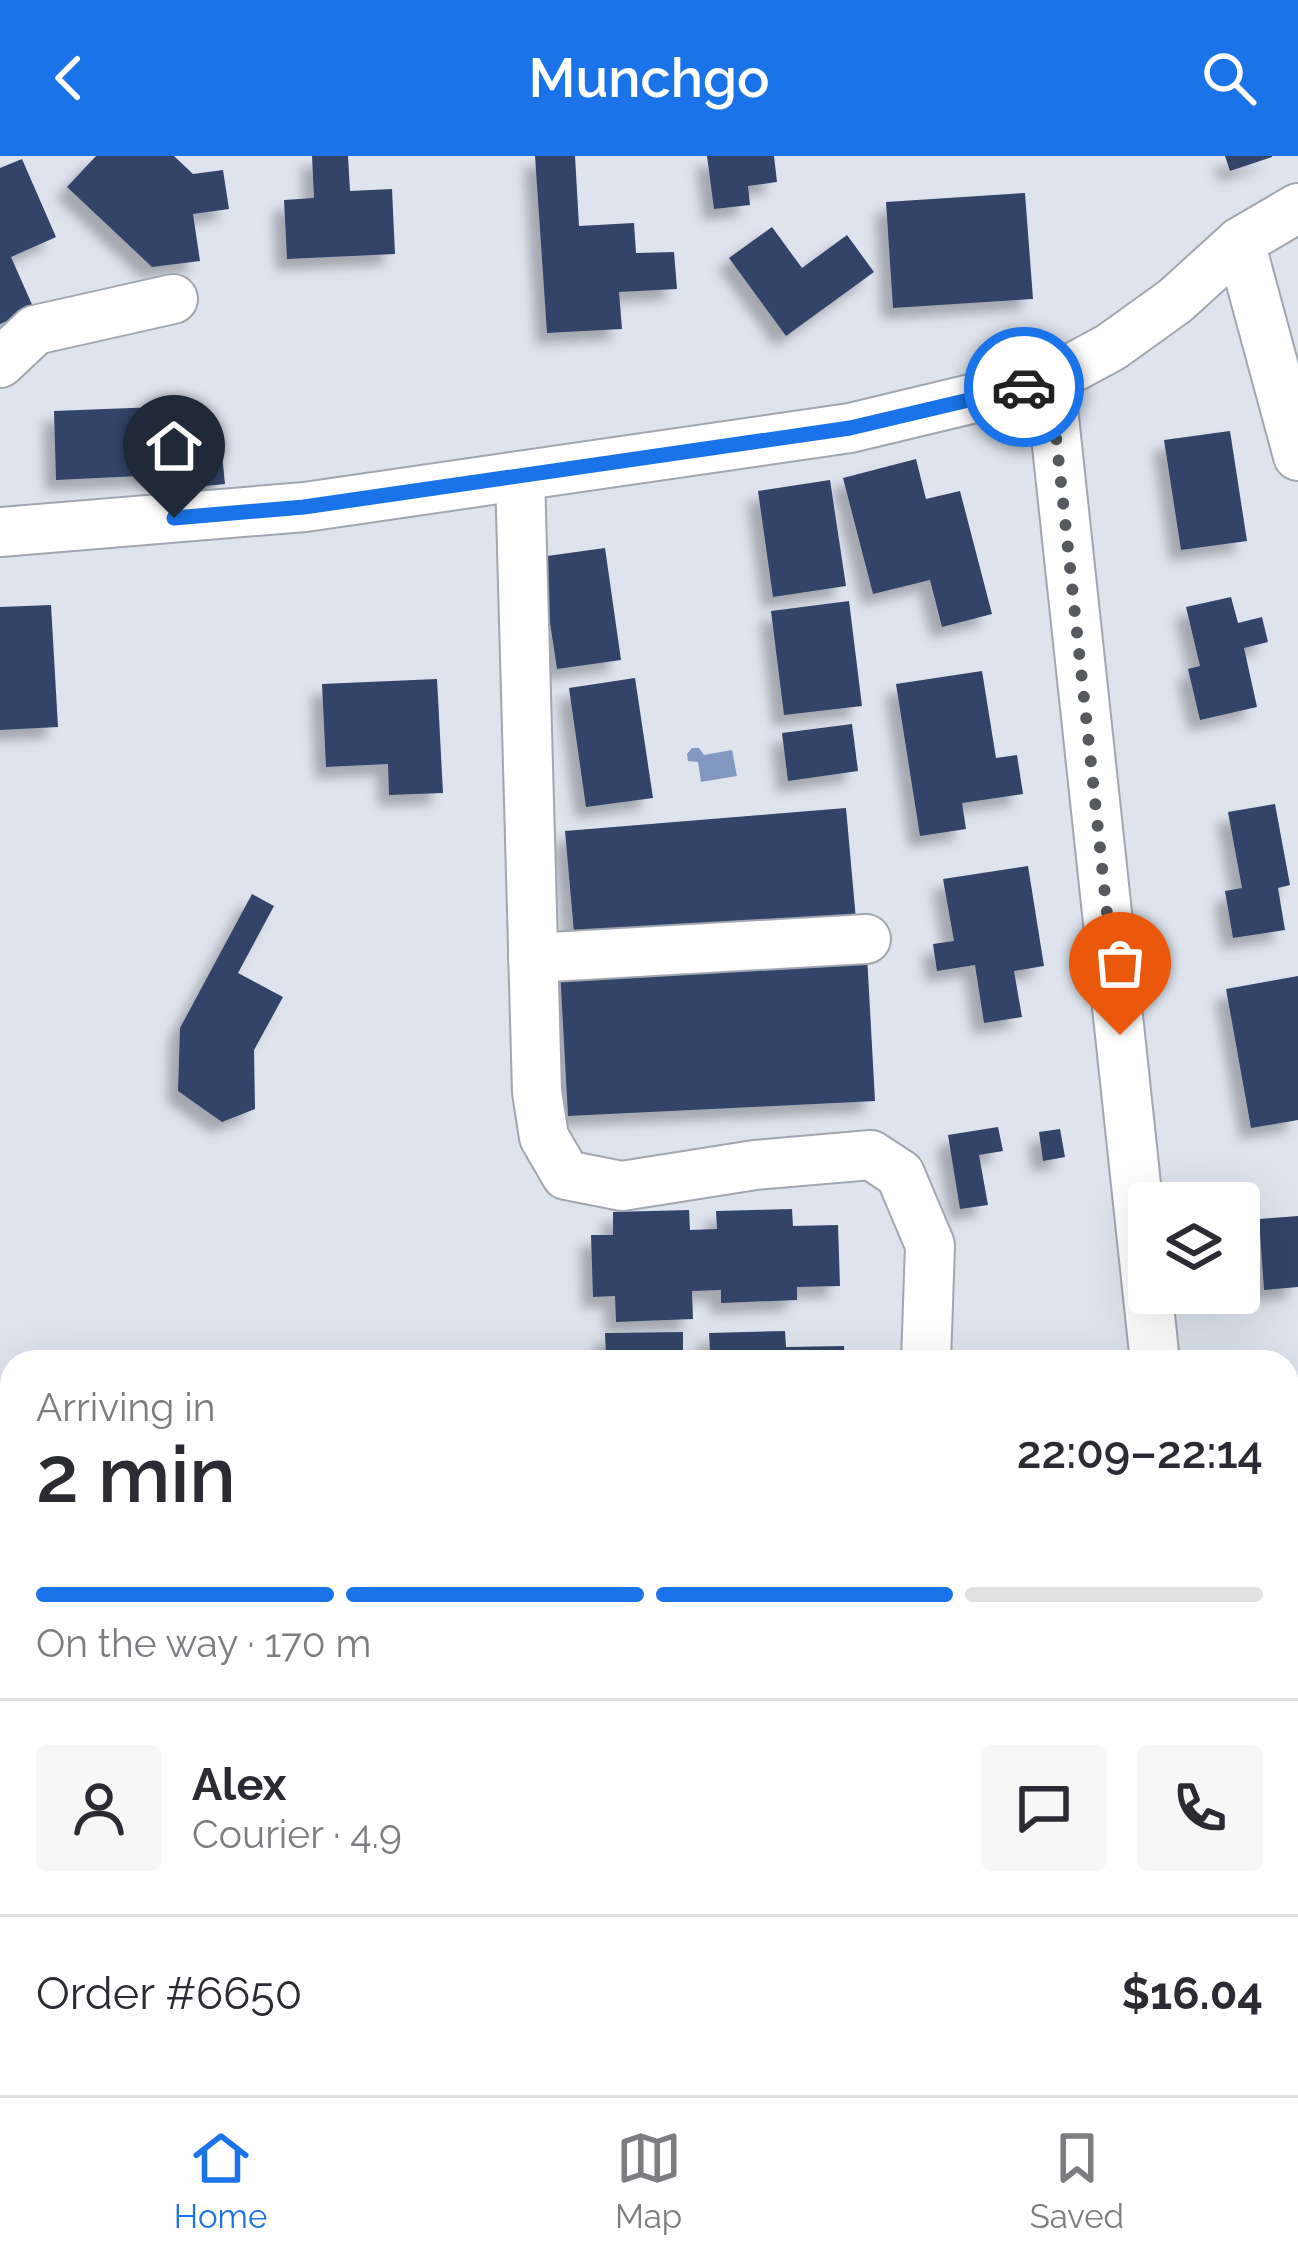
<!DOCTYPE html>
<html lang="en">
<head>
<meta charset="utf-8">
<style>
	:root { --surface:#fff; --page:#f7f7f7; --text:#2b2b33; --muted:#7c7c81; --line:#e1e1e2; --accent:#1a73e8 }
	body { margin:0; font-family:Raleway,sans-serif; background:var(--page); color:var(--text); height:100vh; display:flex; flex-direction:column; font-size:45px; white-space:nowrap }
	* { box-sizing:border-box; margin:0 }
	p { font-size:39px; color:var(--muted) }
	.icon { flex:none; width:66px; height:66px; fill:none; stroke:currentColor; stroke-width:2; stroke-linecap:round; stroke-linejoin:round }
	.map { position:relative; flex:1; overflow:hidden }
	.panel { position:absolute; left:0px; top:1194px; width:1299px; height:747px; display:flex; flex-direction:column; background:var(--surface); border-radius:36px 36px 0 0; box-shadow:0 12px 48px #0002 }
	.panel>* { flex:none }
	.tools { position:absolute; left:1128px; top:1026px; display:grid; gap:24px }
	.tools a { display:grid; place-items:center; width:132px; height:132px; border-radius:12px; background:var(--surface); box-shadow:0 12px 48px #0002; font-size:60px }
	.pin { position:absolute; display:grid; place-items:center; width:102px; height:102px; color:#fff; margin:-123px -51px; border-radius:50% 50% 50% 0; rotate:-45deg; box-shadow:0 0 12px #0007 }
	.pin .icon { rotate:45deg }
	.courier { position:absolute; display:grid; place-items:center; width:120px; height:120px; margin:-60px; border:9px solid #1a73e8; border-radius:50%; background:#fff; color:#222; box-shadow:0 3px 15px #0007 }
	.summary em { font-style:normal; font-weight:600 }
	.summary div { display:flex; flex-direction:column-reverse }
	.summary { display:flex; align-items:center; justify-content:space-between; height:204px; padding:0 36px }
	h1 { font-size:78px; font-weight:600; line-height:90px }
	.bar { display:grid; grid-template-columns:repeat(4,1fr); gap:18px 12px; align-content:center; height:144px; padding:0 36px }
	.bar i { height:15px; border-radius:9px; background:var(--line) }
	.bar .selected { background:var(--accent) }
	.bar p { grid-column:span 4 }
	.line { display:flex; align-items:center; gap:30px; padding:0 36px; border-top:3px solid var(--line) }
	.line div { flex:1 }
	.round { display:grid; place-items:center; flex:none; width:126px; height:126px; border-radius:12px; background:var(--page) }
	header { display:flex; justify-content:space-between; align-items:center; height:156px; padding:0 36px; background:var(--accent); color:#fff; font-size:54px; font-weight:600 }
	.tab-bar { display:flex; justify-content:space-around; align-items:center; height:168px; border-top:3px solid var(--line); background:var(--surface); font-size:33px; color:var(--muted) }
	.tab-bar a { display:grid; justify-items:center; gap:6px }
	.tab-bar .selected { color:var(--accent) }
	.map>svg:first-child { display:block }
</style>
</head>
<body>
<header><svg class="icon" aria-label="back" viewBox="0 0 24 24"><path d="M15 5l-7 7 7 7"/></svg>Munchgo<svg class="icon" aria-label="search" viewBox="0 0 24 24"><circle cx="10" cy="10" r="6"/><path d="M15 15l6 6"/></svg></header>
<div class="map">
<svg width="1298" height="1939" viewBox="0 0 1298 1939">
	<defs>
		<filter id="shadow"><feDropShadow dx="-11" dy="11" stdDeviation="6" flood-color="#0004"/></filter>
	</defs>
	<rect width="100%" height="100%" fill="#dee4ee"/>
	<!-- green -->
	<polygon fill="#e8cebb" points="1298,1780 1298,1939 1022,1939 1040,1929 1287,1929 1287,1786"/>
	<!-- water -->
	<polygon fill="#8298c0" points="692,592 699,592 704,599 732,594 737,620 701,626 698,606 688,605 687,598"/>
	<!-- building -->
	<g fill="#324467" filter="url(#shadow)">
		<polygon points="96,0 174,0 193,18 223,14 229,53 193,58 200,105 152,111 67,31"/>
		<polygon points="312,0 348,0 350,35 392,33 395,98 287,103 284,44 314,42"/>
		<polygon points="535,0 575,0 579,70 634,67 636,97 674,96 677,133 619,136 622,173 547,177"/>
		<polygon points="707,0 774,0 777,26 748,30 750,49 714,53"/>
		<polygon points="1225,0 1272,0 1272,1 1230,15"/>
		<polygon points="22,3 56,81 11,101 34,153 0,168 0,12"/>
		<polygon points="1025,37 1033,143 893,152 886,46"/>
		<polygon points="772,71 802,112 847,79 874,116 786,180 729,102"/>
		<polygon points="157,251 160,319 56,324 54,255"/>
		<polygon points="1230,275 1247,385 1181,394 1164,284"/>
		<polygon points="222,298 225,328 187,332 184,302"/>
		<polygon points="916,303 926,343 960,335 992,458 942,471 930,424 873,438 843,322"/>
		<polygon points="830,324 846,430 773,441 758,335"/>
		<polygon points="605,392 621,504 557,513 540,401"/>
		<polygon points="1231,441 1238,467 1262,461 1268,486 1244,492 1257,551 1200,564 1188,513 1200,510 1186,451"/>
		<polygon points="849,445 862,550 784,559 771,455"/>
		<polygon points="51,449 58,571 0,574 0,451"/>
		<polygon points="982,515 996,602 1017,599 1023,638 962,647 966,673 920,680 896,528"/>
		<polygon points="635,522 653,642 586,651 569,532"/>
		<polygon points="437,523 443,637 389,639 388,608 326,611 322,528"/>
		<polygon points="852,568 858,615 788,625 782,577"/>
		<polygon points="1275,648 1290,729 1278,732 1285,774 1233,782 1225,735 1242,732 1228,656"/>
		<polygon points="846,652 856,764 575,788 565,675"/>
		<polygon points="1028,710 1044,810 1014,815 1022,861 984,867 975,809 937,815 933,788 954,785 943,723"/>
		<polygon points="252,738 274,750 238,817 283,841 254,894 255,953 222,966 178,935 180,872"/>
		<polygon points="867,799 875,945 568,960 560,814"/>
		<polygon points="1298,820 1298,964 1251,972 1226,833"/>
		<polygon points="998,971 1003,995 979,999 988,1049 960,1053 948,979"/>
		<polygon points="1060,973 1065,1001 1043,1005 1039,976"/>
		<polygon points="792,1053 793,1070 838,1069 840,1130 797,1131 797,1144 721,1147 721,1134 692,1135 693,1163 616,1166 615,1140 593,1141 591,1079 613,1079 613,1056 689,1054 690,1074 717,1073 716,1055"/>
		<polygon points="1298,1060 1298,1131 1264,1134 1259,1063"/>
		<polygon points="785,1175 786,1191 844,1190 845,1206 584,1206 584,1201 606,1200 605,1177 683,1176 683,1195 710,1195 709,1177"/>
		<polygon points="1298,1284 1298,1313 1287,1314 1287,1285"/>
		<rect x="1" y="1657" width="11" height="110"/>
		<polygon points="1298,1662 1298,1744 1296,1744 1287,1701 1287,1663"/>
	</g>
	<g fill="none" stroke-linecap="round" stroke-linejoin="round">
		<defs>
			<g id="minor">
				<polyline points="1240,86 1298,300"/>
				<polyline points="0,207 35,174 173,143"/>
				<polyline points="1050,224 1155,1206"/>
				<polyline points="520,320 537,936 544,981 566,1019 622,1030 755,1009 871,999 900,1018 930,1089 926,1206"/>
				<polyline points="0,376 305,351 850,272 1050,224 1111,191 1175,145 1240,86 1298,52"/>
				<polyline points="533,802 866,783"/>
				<polyline points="0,1558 12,1557"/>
				<polyline points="0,1631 4,1632"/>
			</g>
		</defs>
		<!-- minor casing -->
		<use href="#minor" stroke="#a1a6b0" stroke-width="52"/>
		<!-- minor -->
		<use href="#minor" stroke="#fff" stroke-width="48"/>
	</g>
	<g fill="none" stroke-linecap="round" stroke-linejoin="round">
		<!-- done -->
		<polyline stroke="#565a5f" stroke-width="12" stroke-dasharray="0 21.6" points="1024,231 1050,224 1120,879"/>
		<!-- route -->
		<polyline stroke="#1a73e8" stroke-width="15" points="174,362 304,351 850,272 1024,231"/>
	</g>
</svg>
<div class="tools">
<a><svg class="icon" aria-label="layers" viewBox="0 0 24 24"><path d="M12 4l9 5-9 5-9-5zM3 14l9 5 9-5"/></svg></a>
</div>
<div class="pin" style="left:1120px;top:879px;background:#ea580c"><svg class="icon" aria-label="bag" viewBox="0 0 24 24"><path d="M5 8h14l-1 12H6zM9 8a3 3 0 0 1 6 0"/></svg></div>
<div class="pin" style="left:174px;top:362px;background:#1f2937"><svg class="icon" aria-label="home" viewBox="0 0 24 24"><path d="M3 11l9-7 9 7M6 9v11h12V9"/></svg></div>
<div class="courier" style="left:1024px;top:231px"><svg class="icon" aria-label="car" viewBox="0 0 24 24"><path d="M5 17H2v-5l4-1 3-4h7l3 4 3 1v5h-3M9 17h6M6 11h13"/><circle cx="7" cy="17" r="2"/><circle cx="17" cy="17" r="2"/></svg></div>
<section class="panel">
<div class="summary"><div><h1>2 min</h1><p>Arriving in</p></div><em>22:09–22:14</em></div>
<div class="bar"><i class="selected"></i><i class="selected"></i><i class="selected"></i><i></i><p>On the way · 170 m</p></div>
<div class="line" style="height:216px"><a class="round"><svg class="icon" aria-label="person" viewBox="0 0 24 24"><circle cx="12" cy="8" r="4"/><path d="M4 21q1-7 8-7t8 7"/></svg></a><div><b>Alex</b><p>Courier · 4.9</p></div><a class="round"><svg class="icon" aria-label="chat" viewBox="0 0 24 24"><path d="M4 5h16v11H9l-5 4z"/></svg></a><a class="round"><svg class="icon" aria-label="phone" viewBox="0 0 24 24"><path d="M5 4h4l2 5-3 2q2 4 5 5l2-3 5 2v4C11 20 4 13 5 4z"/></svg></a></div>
<div class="line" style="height:156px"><div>Order #6650</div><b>$16.04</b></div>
</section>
</div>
<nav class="tab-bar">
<a class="selected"><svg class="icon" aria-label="home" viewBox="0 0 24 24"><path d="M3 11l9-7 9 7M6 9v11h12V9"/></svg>Home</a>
<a><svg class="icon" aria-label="map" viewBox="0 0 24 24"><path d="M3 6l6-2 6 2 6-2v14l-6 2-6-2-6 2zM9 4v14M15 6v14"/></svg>Map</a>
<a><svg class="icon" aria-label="saved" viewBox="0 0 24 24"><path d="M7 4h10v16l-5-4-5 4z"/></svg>Saved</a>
</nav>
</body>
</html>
